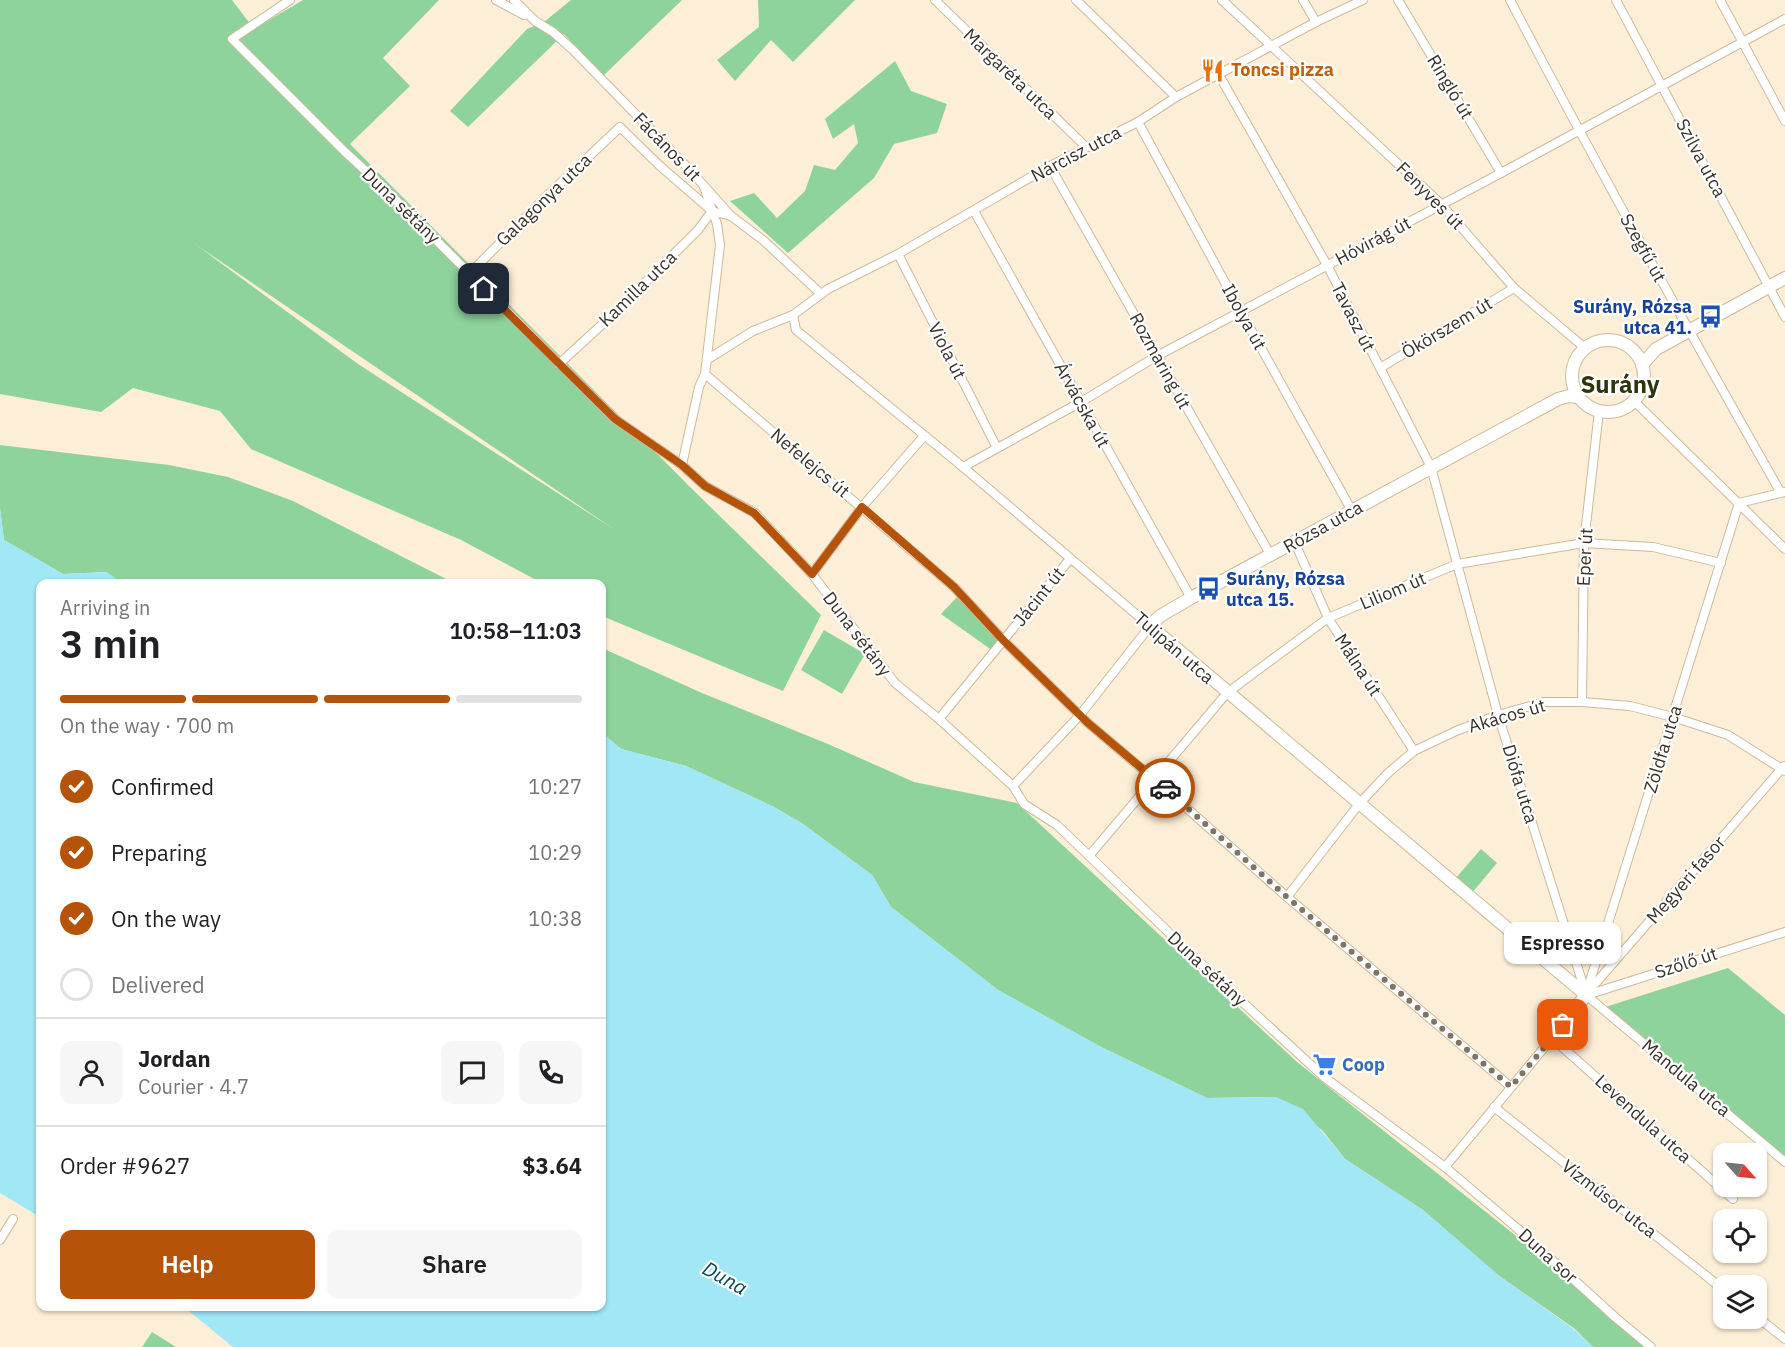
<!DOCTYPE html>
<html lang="en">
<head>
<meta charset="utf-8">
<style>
	:root { --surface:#fff; --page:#f6f6f6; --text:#202124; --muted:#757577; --line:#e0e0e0; --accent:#b45309 }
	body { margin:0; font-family:"IBM Plex Sans",sans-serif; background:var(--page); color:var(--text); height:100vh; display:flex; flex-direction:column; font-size:22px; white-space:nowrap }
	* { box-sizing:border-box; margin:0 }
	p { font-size:20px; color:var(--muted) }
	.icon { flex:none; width:33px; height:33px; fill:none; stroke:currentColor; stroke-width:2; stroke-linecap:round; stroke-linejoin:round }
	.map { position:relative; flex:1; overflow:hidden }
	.panel { position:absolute; left:36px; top:579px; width:570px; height:732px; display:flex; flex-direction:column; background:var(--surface); border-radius:12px; box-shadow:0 2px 4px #0004 }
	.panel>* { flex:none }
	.needle { width:39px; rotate:117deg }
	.fabs { position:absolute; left:1713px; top:1143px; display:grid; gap:12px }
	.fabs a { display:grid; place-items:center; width:54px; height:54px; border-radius:12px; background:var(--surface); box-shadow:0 2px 4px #0004; font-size:30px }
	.pin { position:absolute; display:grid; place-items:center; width:51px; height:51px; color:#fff; margin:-26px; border-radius:12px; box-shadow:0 3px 9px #0006 }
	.courier { position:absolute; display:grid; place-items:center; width:60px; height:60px; margin:-30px; border:4px solid #b45309; border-radius:50%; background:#fff; color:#222; box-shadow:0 2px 8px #0007 }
	.bubble { position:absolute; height:42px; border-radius:12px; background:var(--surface); box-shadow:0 2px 4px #0004; font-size:20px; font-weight:600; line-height:42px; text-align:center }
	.head em { font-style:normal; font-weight:600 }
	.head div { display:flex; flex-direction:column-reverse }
	.head { display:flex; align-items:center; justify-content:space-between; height:102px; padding:0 24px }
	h1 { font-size:39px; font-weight:600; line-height:45px }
	.bar { display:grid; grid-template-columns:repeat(4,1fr); gap:9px 6px; align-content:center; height:72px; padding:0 24px }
	.bar i { height:8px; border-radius:4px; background:var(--line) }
	.bar .selected { background:var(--accent) }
	.bar p { grid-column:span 4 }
	.line { display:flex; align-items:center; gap:15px; padding:0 24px; border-top:2px solid var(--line) }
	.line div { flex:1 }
	.round { display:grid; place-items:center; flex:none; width:63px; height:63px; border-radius:12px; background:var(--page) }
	ol { padding:0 24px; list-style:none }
	li { display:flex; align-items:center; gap:18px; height:66px }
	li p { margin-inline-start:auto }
	li .icon { padding:6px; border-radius:50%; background:var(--accent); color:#fff; stroke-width:4 }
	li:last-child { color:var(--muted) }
	li i { width:33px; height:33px; border:3px solid var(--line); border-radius:50% }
	.action { display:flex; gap:12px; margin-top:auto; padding:12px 24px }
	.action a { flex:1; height:69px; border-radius:12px; background:var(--accent); color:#fff; font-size:24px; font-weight:600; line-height:69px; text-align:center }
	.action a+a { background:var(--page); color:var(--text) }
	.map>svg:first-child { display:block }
</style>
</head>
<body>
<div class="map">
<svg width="1785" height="1347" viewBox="0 0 1785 1347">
	<rect width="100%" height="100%" fill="#fdefd7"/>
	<!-- green -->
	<g fill="#8ed39c" fill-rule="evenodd">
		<path d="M 0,0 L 232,0 L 254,29 L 303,0 L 439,0 L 383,58 L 410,86 L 350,144 L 689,486 L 821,615 L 783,691 L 602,616 L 602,584 L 542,583 L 461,540 L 251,449 L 220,411 L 133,388 L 101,412 L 0,394 ZM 195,244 L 615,530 L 358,364 Z"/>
		<polygon points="571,0 682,0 603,76 564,34 468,127 450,111 527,29 544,22"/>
		<polygon points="758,0 855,0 793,62 771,40 735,81 717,60 759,27"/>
		<polygon points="895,61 911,91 947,104 937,133 894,144 874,178 788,253 730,201 754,193 777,218 805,191 814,165 835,170 858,143 854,124 833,139 825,119"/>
		<polygon points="0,445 169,465 228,477 293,501 454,583 122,584 106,572 63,574 4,540 0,509"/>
		<polygon points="958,596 1001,641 993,651 941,614"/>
		<polygon points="824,630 865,654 842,694 801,670"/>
		<polygon points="602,648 702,693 828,744 914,782 1017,803 1297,1062 1656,1347 1593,1347 1575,1329 1498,1275 1423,1210 1345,1159 1322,1130 1276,1097 1207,1098 1101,1047 998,990 891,907 872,875 803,824 774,807 686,766 621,749 602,733"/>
		<polygon points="1481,849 1497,863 1471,894 1455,879"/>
		<polygon points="1728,968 1785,1015 1785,1157 1599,1009"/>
		<polygon points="152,1332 176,1347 142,1347"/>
	</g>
	<!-- water -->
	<g fill="#a1e7f6">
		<polygon points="0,509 4,540 63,574 107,572 122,583 40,584 40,1217 0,1193"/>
		<polygon points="602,733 621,749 686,766 774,807 803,824 872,875 891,907 998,990 1101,1047 1207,1098 1276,1097 1303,1109 1345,1159 1423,1210 1498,1275 1575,1330 1593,1347 233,1347 184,1307 602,1306"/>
	</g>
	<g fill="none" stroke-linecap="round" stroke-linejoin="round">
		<defs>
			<g id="street">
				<polyline points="290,0 232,39 344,151 381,185 615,419 682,465 705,486 755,513 812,574 895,683 939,719 1013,786 1024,804 1057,825 1213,975 1324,1077 1445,1167 1518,1229 1616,1318 1651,1347"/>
				<polyline points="496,0 524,15"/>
				<polyline points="514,0 535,21 553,32 573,50 689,169 731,216 763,240 821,294"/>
				<polyline points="935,0 1086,147"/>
				<polyline points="1076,0 1176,97"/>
				<polyline points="1222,0 1441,204 1514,288 1585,348"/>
				<polyline points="1303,0 1316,22"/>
				<polyline points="1398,0 1501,173"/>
				<path d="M 1510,0 C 1597,166 1688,330 1781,493"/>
				<polyline points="1616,0 1785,317"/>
				<polyline points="1720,0 1785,121"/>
				<polyline points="1219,75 1327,265 1431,467 1498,715 1586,994"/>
				<polyline points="1138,122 1241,312 1352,511"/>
				<polyline points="1050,166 1271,556"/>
				<polyline points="704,187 717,224 720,245 705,374 954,587 1004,641 1088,723 1155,780 1287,897 1511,1087"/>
				<polyline points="974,211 1191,598"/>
				<polyline points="898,254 997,448"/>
				<polyline points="469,274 547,196 620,127 660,166 712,211 731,216"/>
				<polyline points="708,359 753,331 793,315"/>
				<polyline points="559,364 608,319 698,230 712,211"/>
				<polyline points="1380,368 1514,288"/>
				<polyline points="1634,401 1785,549"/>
				<polyline points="682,465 699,387 705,374"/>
				<polyline points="963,467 1081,402 1157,356 1501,173 1785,19"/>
				<polyline points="1295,543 1328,618 1414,751"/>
				<polyline points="812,574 862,507 924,436"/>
				<polyline points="1582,702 1584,543 1599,411"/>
				<polyline points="939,719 1070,559"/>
				<polyline points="1013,786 1080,715 1150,626 963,467 796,330 793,315 828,289 898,254 1050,166 1138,122 1176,97 1316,22 1363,0"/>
				<polyline points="1089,856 1227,693 1328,618 1457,564 1584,543 1653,547 1721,563"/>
				<polyline points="1287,897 1359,804 1388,773 1414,751 1456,731 1498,715 1544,702 1582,702 1630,706 1673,717 1728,735 1785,771"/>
				<polyline points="1588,992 1784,766"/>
				<polyline points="1586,994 1739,503 1785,492"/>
				<polyline points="1586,995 1785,1162"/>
				<polyline points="1587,995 1785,932"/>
				<polyline points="1552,1038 1733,1199"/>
				<polyline points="1494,1107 1724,1290"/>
				<polyline points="1445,1167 1563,1025"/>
				<polyline points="0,1240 13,1219"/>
				<polyline points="1756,1316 1785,1339"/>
			</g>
			<g id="secondary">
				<circle cx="1608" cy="376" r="36"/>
				<polyline points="1642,365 1656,349 1785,278"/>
				<polyline points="1563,1025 1586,995 1150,626 1160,616 1191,598 1558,399 1569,396 1578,397"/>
			</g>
		</defs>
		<!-- street casing -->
		<use href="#street" stroke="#cbb99c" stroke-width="10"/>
		<!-- secondary casing -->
		<use href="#secondary" stroke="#cbb99c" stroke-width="14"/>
		<!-- street -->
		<use href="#street" stroke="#fff" stroke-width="8"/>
		<!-- secondary -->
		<use href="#secondary" stroke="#fff" stroke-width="12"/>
	</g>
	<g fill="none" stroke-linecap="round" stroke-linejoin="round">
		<!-- done -->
		<polyline stroke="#7d7464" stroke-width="6" stroke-dasharray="0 10.8" points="1165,788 1287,897 1511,1087 1563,1025"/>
		<!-- route -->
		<polyline stroke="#b45309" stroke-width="8" points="484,289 615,419 682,465 705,486 754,513 812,574 862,507 954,587 1004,641 1088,723 1165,788"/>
	</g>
	<!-- icons -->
	<defs>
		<symbol id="restaurant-bare" viewBox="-9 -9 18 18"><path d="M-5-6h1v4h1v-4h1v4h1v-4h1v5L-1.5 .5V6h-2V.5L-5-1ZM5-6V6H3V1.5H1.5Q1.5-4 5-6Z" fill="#e8710a" stroke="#fefefe" stroke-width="2.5" paint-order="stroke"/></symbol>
		<symbol id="bus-bare" viewBox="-9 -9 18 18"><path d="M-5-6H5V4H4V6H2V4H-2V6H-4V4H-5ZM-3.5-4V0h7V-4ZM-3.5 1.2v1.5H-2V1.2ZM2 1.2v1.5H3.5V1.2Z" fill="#1a4fb4" stroke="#fefefe" stroke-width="2.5" paint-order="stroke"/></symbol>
		<symbol id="supermarket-bare" viewBox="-9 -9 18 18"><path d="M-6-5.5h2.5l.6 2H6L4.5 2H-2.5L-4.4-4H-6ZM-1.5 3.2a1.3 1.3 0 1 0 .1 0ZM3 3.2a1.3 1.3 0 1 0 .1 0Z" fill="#3f7fe0" stroke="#fefefe" stroke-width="2.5" paint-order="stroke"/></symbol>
	</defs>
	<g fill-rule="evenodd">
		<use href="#restaurant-bare" x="1196" y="54" width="33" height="33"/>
		<use href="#bus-bare" x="1694" y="300" width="33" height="33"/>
		<use href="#bus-bare" x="1192" y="572" width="33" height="33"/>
		<use href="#supermarket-bare" x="1308" y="1048" width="33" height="33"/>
	</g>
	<g text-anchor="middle" stroke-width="4.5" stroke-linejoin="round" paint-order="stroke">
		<!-- food labels -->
		<g font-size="18" font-weight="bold" fill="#c56008" stroke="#fefefe" text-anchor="start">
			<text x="1231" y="76">Toncsi pizza</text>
		</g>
		<!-- street labels -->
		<g font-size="18" fill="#383126" stroke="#fefefe">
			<text transform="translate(1010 74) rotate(44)" y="6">Margaréta utca</text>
			<text transform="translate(1450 87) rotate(59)" y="6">Ringló út</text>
			<text transform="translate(667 147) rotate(46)" y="6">Fácános út</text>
			<text transform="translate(1076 154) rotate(-28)" y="6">Nárcisz utca</text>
			<text transform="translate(1701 158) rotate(62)" y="6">Szilva utca</text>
			<text transform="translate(1430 196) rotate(45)" y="6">Fenyves út</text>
			<text transform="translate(544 200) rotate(-44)" y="6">Galagonya utca</text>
			<text transform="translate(401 206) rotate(44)" y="6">Duna sétány</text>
			<text transform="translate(1373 241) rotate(-28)" y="6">Hóvirág út</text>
			<text transform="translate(1643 248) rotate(61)" y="6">Szegfű út</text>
			<text transform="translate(638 289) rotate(-44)" y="6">Kamilla utca</text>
			<text transform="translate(1244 317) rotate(61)" y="6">Ibolya út</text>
			<text transform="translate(1353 317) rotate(63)" y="6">Tavasz út</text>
			<text transform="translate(1447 328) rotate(-31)" y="6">Ökörszem út</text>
			<text transform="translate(947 351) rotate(63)" y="6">Viola út</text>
			<text transform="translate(1160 361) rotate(61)" y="6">Rozmaring út</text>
			<text transform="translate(1082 405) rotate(61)" y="6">Árvácska út</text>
			<text transform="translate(810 463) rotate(40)" y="6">Nefelejcs út</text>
			<text transform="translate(1323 527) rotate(-29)" y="6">Rózsa utca</text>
			<text transform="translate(1585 557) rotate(-87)" y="6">Eper út</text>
			<text transform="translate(1393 591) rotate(-23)" y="6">Liliom út</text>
			<text transform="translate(1039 597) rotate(-51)" y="6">Jácint út</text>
			<text transform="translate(857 634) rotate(53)" y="6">Duna sétány</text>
			<text transform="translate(1174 648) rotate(41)" y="6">Tulipán utca</text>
			<text transform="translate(1358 665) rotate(57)" y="6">Málna út</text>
			<text transform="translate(1507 716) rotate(-16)" y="6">Akácos út</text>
			<text transform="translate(1663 749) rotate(-73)" y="6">Zöldfa utca</text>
			<text transform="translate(1520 784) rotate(73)" y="6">Diófa utca</text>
			<text transform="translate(1686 880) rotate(-49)" y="6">Megyeri fasor</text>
			<text transform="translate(1686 963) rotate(-18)" y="6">Szőlő út</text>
			<text transform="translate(1207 969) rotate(43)" y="6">Duna sétány</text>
			<text transform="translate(1686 1078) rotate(40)" y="6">Mandula utca</text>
			<text transform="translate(1643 1119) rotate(42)" y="6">Levendula utca</text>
			<text transform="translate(1609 1199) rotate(38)" y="6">Vízműsor utca</text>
			<text transform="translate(1548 1256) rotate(42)" y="6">Duna sor</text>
		</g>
		<!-- transit labels -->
		<g font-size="18" font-weight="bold" fill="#164399" stroke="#fefefe" text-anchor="end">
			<text x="1692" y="313">Surány, Rózsa<tspan x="1692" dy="21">utca 41.</tspan></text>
			<text x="1226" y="585" text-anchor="start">Surány, Rózsa<tspan x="1226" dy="21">utca 15.</tspan></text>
		</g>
		<!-- shop labels -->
		<g font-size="18" font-weight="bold" fill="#366cbe" stroke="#fefefe" text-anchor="start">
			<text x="1342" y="1071">Coop</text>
		</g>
		<!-- water labels -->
		<g font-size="20" font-style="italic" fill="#074651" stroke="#fefefe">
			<text transform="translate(725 1278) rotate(29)" y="7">Duna</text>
		</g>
		<!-- district labels -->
		<g font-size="24" font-weight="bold" fill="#2e350d" stroke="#fefefe">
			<text x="1620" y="393">Surány</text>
		</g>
	</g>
</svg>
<div class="fabs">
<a><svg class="needle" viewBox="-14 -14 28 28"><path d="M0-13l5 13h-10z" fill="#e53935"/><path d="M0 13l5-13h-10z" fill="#757577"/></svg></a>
<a><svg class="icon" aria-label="locate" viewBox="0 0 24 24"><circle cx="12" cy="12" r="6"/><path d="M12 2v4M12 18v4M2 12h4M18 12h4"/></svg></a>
<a><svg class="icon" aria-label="layers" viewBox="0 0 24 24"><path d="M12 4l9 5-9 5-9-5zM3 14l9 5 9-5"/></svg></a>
</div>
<div class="pin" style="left:1563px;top:1025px;background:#ea580c"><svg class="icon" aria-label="bag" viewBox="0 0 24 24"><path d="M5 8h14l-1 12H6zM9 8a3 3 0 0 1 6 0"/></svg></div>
<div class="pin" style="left:484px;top:289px;background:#1f2937"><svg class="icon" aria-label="home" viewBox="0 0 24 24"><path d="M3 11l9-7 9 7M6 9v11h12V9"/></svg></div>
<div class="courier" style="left:1165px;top:788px"><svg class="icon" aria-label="car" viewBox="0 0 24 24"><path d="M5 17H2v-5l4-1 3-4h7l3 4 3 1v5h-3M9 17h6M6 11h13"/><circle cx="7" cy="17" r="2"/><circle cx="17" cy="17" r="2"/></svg></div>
<div class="bubble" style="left:1504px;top:922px;width:117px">Espresso</div>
<section class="panel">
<div class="head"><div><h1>3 min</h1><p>Arriving in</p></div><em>10:58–11:03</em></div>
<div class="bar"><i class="selected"></i><i class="selected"></i><i class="selected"></i><i></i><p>On the way · 700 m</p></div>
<ol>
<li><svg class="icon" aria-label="check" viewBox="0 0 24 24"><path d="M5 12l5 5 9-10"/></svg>Confirmed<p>10:27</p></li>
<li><svg class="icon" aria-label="check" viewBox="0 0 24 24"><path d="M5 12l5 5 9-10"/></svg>Preparing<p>10:29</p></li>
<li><svg class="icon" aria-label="check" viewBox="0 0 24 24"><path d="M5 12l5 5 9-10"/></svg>On the way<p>10:38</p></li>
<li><i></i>Delivered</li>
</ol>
<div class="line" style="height:108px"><a class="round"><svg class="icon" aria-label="person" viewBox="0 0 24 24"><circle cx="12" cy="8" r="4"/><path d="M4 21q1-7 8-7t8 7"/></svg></a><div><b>Jordan</b><p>Courier · 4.7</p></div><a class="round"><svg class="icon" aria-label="chat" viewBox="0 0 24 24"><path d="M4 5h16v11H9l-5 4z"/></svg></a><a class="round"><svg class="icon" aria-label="phone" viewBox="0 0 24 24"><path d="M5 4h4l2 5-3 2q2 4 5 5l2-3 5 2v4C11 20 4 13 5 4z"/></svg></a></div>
<div class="line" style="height:78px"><div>Order #9627</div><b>$3.64</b></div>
<div class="action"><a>Help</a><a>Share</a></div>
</section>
</div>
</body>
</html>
